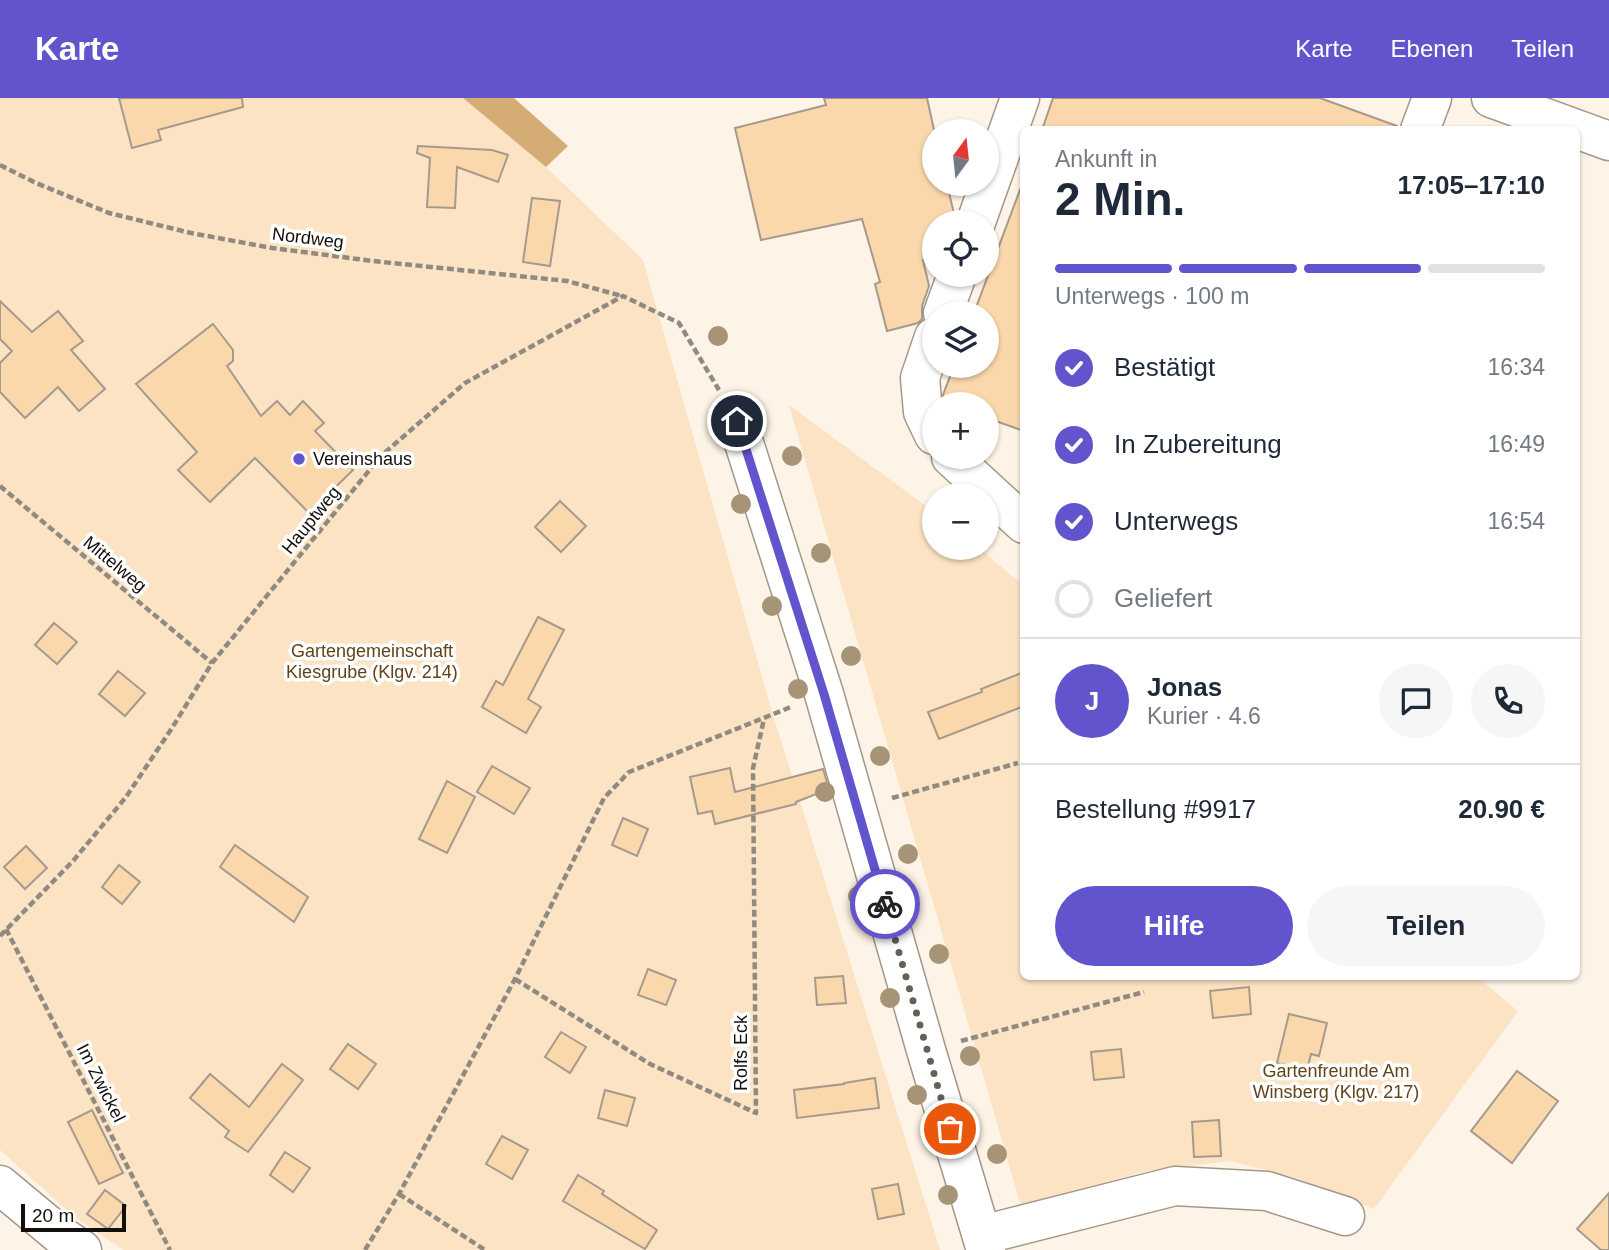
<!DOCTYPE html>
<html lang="de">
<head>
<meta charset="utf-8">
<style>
	:root { --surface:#fff; --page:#f6f6f7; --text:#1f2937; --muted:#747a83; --line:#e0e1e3; --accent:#6254cd }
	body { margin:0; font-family:Helvetica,sans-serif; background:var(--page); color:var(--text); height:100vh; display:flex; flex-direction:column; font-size:26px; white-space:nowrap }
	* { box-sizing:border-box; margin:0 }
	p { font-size:23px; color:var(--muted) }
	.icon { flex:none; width:38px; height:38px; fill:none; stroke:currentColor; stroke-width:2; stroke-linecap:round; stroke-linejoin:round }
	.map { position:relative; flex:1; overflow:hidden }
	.sheet { position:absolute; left:1020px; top:28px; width:560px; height:854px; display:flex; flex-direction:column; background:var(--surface); border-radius:10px; box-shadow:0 2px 5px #0004 }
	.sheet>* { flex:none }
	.needle { width:46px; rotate:15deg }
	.controls { position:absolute; left:922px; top:21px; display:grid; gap:14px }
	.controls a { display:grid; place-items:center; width:77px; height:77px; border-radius:50%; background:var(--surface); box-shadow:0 2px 5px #0004; font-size:35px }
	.scale { position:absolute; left:21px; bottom:18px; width:105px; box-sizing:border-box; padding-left:7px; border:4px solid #130f0a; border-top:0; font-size:19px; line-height:24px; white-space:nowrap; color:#130f0a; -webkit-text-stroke:5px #fff; paint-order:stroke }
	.pin { position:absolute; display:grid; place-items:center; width:60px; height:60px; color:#fff; margin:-30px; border:4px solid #fff; border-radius:50%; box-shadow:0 2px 7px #0007 }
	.courier { position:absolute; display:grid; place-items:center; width:70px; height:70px; margin:-35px; border:5px solid #6254cd; border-radius:50%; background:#fff; color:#222; box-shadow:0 2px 9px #0007 }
	.overview em { font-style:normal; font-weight:700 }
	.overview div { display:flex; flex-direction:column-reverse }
	.overview { display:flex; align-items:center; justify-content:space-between; height:119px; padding:0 35px }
	h1 { font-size:46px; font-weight:700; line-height:52px }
	.bar { display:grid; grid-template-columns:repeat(4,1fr); gap:10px 7px; align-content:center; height:84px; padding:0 35px }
	.bar i { height:9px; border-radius:5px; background:var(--line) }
	.bar .current { background:var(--accent) }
	.bar p { grid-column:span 4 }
	.line { display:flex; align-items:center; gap:18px; padding:0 35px; border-top:2px solid var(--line) }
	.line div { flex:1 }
	.round { display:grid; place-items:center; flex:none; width:74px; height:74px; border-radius:37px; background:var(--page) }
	ol { padding:0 35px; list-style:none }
	li { display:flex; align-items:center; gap:21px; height:77px }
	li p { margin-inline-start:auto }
	li .icon { padding:7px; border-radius:50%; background:var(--accent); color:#fff; stroke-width:4 }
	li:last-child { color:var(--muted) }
	li i { width:38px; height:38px; border:4px solid var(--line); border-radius:50% }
	.primary-button { display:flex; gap:14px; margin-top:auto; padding:14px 35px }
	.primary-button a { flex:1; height:80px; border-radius:42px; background:var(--accent); color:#fff; font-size:28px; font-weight:700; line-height:80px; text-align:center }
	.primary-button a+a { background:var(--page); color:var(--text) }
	header { display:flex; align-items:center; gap:42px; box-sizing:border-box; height:98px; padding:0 35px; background:var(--accent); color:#fff }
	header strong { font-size:33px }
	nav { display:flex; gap:38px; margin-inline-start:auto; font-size:24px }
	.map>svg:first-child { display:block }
</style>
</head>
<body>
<header>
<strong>Karte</strong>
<nav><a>Karte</a><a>Ebenen</a><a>Teilen</a></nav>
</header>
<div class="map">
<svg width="1609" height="1152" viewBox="0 0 1609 1152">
	<rect width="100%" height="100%" fill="#fdf3e6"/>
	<!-- green -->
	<g fill="#fbe3c4">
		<polygon points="0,0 463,0 546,69 643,162 773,617 940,1152 124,1152 76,1120 0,1052"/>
		<polygon points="789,307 934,414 934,450 979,450 1024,488 1024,878 1477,879 1518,913 1374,1111 1296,1080 1230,1063 1146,1073 1021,1108"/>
	</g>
	<!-- forest -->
	<polygon fill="#d6ac75" points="463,0 514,0 568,48 546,69"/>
	<!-- building -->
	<g fill="#fbd8ac" stroke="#a69a8c" stroke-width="2">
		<polygon points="119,0 242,0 243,9 158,32 161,42 132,50"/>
		<polygon points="824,0 927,0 934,32 934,86 947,86 955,120 955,124 934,124 934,159 923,162 929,188 922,208 922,221 918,225 887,233 875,186 880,184 862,121 761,142 735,30 826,7"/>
		<polygon points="1053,0 1320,0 1397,28 1397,32 1042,32"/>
		<polygon points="418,48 492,52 508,57 498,84 457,69 455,110 427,109 430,60 417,55"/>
		<polygon points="1021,89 1024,89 1024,333 987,320 987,306 944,306 943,297 954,268 987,268 987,215 974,215"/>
		<polygon points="532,100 560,103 550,168 523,164"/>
		<polygon points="0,203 32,234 58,213 83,243 71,252 105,291 79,313 58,289 25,320 0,294 0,265 12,253 0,241"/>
		<polygon points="213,226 233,252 233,263 227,268 261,318 277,303 290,317 303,303 324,325 315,333 353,372 309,415 255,360 210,404 178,372 197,354 136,286"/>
		<polygon points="560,403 586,428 561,454 535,429"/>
		<polygon points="538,519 564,532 528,601 541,609 526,635 482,609 496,583 503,587"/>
		<polygon points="54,525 77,544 57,566 35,547"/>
		<polygon points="118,573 145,595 125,618 99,596"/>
		<polygon points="1024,574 1024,608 939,641 928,614 982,594 981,591"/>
		<polygon points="492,668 530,690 514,716 477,694"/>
		<polygon points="730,670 735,694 823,671 829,691 796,704 796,706 715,726 712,713 698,716 690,679"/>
		<polygon points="447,683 475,699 447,755 419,741"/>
		<polygon points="623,720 648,731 637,758 612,747"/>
		<polygon points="235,747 308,799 294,824 220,769"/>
		<polygon points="26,748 47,770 25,791 4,769"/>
		<polygon points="119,767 140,784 122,806 102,789"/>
		<polygon points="648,871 676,882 666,907 638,897"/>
		<polygon points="843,878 846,905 817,907 815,880"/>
		<polygon points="1249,889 1251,916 1213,920 1210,893"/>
		<polygon points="1289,916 1327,925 1319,958 1311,956 1307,972 1277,965"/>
		<polygon points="561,934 586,949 570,975 545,959"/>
		<polygon points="348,946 376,966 358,991 330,971"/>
		<polygon points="1121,951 1124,979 1094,982 1091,954"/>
		<polygon points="282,966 303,982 248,1054 225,1039 229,1033 190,1000 210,976 249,1009"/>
		<polygon points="1517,973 1558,1003 1512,1065 1471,1033"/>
		<polygon points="875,980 879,1010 797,1020 794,992 844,986 844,985"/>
		<polygon points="605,992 635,1000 627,1028 598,1020"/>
		<polygon points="92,1012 123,1075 99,1086 68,1024"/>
		<polygon points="1219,1022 1221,1058 1194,1059 1192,1024"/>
		<polygon points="502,1038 528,1052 512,1081 486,1066"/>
		<polygon points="285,1054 310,1070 293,1094 270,1077"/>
		<polygon points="578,1077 604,1093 602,1096 657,1132 645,1151 563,1103"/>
		<polygon points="898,1086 904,1116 878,1121 872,1091"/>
		<polygon points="105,1092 126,1108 108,1131 87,1116"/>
		<polygon points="1609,1095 1609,1152 1601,1152 1577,1131"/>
	</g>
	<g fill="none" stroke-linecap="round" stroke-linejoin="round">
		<defs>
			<g id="minor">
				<polyline points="1491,0 1609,43"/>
				<polyline points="1420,32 1432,0"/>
				<polyline points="976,124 1020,0"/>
				<polyline points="943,215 957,177"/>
				<polyline points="934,239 920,280 923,314 934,337"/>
				<polyline points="737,323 824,596 926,952 986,1152"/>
				<polyline points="951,359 1024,426"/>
				<polyline points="0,1087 60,1137 82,1152"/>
				<polyline points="982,1137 1175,1088 1267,1093 1345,1118"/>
			</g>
		</defs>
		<!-- minor casing -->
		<use href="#minor" stroke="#a39788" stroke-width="41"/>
		<!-- path -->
		<g stroke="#918a80" stroke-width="4.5" stroke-dasharray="7 3.5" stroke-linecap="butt">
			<polyline points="0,67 36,85 109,115 191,135 272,150 373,163 567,183 622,198"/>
			<polyline points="0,388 212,565"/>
			<polyline points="892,700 1018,665"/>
			<polyline points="6,831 170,1152"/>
			<polyline points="0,838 73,763 126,699 172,630 212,565 381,358 465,285 623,198 679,225 719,292"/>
			<polyline points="515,881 650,966 756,1015 753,670 764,621"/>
			<polyline points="961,943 1144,894"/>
			<polyline points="399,1096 485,1152"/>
			<polyline points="365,1152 399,1096 515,881 604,700 629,674 791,609"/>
		</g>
		<!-- minor -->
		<use href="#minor" stroke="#fff" stroke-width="38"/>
	</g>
	<!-- trees -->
	<g fill="#a79376">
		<circle cx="718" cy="238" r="10"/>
		<circle cx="792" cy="358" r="10"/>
		<circle cx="741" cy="406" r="10"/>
		<circle cx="821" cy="455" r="10"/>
		<circle cx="772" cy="508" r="10"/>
		<circle cx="851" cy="558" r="10"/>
		<circle cx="798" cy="591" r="10"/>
		<circle cx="880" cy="658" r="10"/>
		<circle cx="825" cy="694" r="10"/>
		<circle cx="908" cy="756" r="10"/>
		<circle cx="858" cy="798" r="10"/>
		<circle cx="939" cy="856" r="10"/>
		<circle cx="890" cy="900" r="10"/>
		<circle cx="970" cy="958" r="10"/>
		<circle cx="917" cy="997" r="10"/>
		<circle cx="997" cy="1056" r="10"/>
		<circle cx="948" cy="1097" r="10"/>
	</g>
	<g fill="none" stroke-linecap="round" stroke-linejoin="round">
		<!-- done -->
		<polyline stroke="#655f57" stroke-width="7" stroke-dasharray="0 12.6" points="885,806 950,1031"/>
		<!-- route -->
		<polyline stroke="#6254cd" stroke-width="9" points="737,323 824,596 885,806"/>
	</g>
	<!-- markers -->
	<circle fill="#6254cd" stroke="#fff" stroke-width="2.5" cx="299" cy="361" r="7"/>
	<g text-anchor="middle" stroke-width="7" stroke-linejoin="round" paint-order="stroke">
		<!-- street labels -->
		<g font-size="18" fill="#130f0a" stroke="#fff">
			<text transform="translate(308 140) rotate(7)" y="6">Nordweg</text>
			<text transform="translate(311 422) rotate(-51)" y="6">Hauptweg</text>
			<text transform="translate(115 466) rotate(40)" y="6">Mittelweg</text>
			<text transform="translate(741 955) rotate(-90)" y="6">Rolfs Eck</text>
			<text transform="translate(101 985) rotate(63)" y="6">Im Zwickel</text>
		</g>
		<!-- poi labels -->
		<g font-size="18" fill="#130f0a" stroke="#fff" text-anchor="start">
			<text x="313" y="367">Vereinshaus</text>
		</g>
		<!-- park labels -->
		<g font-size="18" fill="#61441a" stroke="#fff">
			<text x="372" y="559">Gartengemeinschaft<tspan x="372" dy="21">Kiesgrube (Klgv. 214)</tspan></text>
			<text x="1336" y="979">Gartenfreunde Am<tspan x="1336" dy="21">Winsberg (Klgv. 217)</tspan></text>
		</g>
	</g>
</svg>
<div class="controls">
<a><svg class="needle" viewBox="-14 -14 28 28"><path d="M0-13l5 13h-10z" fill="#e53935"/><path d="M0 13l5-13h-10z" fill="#747a83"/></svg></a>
<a><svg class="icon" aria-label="locate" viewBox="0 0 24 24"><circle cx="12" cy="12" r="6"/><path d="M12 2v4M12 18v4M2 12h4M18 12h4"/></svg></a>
<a><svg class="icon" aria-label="layers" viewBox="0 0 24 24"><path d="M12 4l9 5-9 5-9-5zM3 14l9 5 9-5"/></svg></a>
<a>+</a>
<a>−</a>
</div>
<div class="scale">20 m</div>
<div class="pin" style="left:950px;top:1031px;background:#ea580c"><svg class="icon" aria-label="bag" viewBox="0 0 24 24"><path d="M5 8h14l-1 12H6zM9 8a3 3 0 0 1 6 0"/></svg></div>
<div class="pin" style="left:737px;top:323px;background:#1f2937"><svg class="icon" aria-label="home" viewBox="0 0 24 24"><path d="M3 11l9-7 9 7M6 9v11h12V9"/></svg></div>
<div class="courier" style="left:885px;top:806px"><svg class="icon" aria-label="bike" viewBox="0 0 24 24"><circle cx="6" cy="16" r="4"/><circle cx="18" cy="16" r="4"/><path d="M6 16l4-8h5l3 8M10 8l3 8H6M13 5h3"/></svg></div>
<section class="sheet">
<div class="overview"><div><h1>2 Min.</h1><p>Ankunft in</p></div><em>17:05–17:10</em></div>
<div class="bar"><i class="current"></i><i class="current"></i><i class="current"></i><i></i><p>Unterwegs · 100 m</p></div>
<ol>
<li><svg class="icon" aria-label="check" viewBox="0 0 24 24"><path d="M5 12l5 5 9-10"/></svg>Bestätigt<p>16:34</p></li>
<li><svg class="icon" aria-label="check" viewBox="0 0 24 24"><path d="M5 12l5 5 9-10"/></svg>In Zubereitung<p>16:49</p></li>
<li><svg class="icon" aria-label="check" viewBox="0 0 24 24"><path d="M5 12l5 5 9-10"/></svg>Unterwegs<p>16:54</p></li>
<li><i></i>Geliefert</li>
</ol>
<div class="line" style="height:126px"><b class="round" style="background:var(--accent);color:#fff">J</b><div><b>Jonas</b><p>Kurier · 4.6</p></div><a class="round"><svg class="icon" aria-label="chat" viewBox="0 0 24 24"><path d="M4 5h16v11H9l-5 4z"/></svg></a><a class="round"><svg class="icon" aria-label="phone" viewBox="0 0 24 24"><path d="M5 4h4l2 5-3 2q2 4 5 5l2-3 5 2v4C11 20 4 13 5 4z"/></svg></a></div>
<div class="line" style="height:91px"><div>Bestellung #9917</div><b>20.90 €</b></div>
<div class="primary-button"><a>Hilfe</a><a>Teilen</a></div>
</section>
</div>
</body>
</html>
